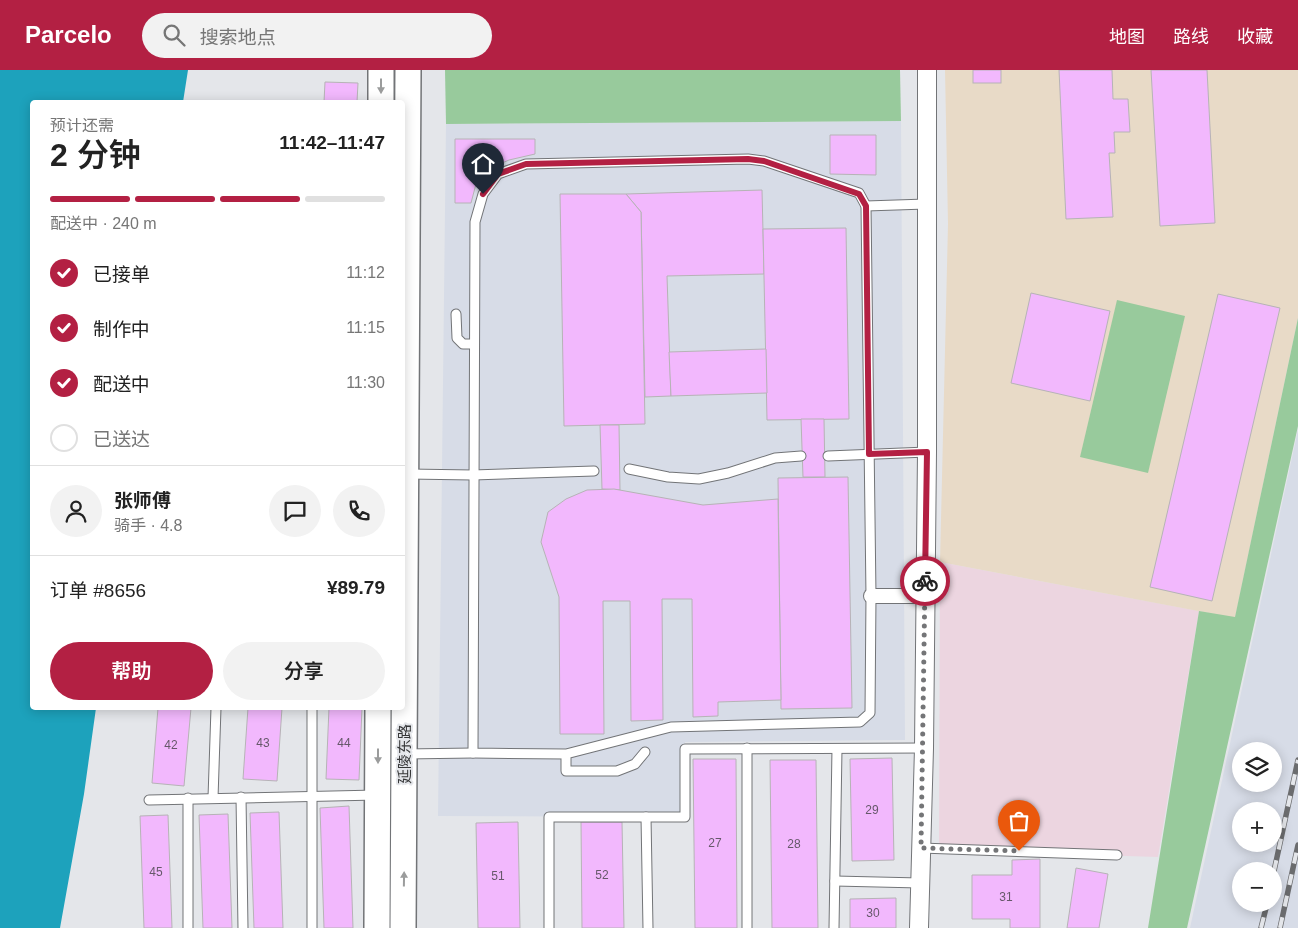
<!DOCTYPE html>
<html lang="zh">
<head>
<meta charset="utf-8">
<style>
	:root { --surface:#fff; --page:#f2f2f2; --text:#222; --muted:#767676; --line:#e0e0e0; --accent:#b32043 }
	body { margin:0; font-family:Arial,"Noto Sans SC",sans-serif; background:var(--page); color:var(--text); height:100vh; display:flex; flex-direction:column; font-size:19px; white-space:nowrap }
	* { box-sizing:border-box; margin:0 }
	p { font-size:16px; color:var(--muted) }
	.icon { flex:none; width:28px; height:28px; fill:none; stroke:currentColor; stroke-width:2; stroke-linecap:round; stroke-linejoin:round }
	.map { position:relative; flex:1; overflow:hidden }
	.panel { position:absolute; left:30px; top:30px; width:375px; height:610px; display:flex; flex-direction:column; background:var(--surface); border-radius:5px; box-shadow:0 2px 12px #0003 }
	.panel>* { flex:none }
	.tools { position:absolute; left:1232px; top:672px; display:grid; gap:10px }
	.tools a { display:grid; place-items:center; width:50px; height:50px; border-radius:50%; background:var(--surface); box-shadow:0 2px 12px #0003; font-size:25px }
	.pin { position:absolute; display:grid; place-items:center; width:42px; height:42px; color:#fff; margin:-51px -21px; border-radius:50% 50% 50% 0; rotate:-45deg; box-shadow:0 0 5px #0007 }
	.pin .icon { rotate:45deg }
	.courier { position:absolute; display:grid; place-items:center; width:50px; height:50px; margin:-25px; border:4px solid #b32043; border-radius:50%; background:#fff; color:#222; box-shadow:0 1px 6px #0007 }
	.headline em { font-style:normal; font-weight:600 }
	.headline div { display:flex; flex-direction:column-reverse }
	.headline { display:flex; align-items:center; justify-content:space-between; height:85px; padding:0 20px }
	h1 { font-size:32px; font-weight:600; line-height:38px }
	.bar { display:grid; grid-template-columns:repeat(4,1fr); gap:8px 5px; align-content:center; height:60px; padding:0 20px }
	.bar i { height:6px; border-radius:4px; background:var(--line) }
	.bar .active { background:var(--accent) }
	.bar p { grid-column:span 4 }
	.line { display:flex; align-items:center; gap:12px; padding:0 20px; border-top:1px solid var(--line) }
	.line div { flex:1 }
	.round { display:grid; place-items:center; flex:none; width:52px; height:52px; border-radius:26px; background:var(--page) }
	ol { padding:0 20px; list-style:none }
	li { display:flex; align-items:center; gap:15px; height:55px }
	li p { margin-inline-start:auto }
	li .icon { padding:5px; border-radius:50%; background:var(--accent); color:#fff; stroke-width:4 }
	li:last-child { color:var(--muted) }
	li i { width:28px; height:28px; border:2px solid var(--line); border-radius:50% }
	.cta { display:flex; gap:10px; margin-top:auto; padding:10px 20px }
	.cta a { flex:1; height:58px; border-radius:30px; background:var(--accent); color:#fff; font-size:20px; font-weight:600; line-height:58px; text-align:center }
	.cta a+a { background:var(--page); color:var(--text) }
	header { display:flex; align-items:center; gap:30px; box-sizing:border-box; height:70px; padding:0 25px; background:var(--accent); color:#fff }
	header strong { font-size:24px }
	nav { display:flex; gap:28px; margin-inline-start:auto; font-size:18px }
	.search { width:350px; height:45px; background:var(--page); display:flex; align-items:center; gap:12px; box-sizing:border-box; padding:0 18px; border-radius:28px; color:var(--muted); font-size:19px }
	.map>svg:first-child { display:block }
</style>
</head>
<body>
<header>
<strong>Parcelo</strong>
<div class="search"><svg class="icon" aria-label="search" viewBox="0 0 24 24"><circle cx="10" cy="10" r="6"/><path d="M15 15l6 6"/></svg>搜索地点</div>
<nav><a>地图</a><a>路线</a><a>收藏</a></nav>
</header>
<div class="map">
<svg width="1298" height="858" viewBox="0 0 1298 858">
	<rect width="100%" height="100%" fill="#e4e6ea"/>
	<!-- commercial -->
	<polygon fill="#ecd5e0" points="940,492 1199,541 1158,787 939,780"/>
	<!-- built -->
	<g fill="#d7dce7" fill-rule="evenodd">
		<polygon points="901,51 905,670 685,672 685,747 438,746 446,54"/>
		<path d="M 1298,360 L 1298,858 L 1190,858 ZM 1241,681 L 1274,681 L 1274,714 L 1241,714 ZM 1241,741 L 1274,741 L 1274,774 L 1241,774 ZM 1241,801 L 1274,801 L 1274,834 L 1241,834 Z"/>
	</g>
	<!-- education -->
	<polygon fill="#e8dac7" points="945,0 1298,0 1298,248 1235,548 940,492 948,154"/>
	<!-- green -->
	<g fill="#98ca9c">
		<polygon points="445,0 900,0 901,51 446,54"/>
		<polygon points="1117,230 1185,246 1148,403 1080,387"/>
		<polygon points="1298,248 1298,356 1187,858 1148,858 1199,541 1235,547"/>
	</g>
	<!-- water -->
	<polygon fill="#1da2bc" points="0,0 188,0 183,32 32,32 32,638 96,638 84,724 60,858 0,858"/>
	<!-- building -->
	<g fill="#f2b8fd" stroke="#b6b3b6">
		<rect x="973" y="0" width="28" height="13"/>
		<polygon points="1059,0 1112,0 1113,29 1128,29 1130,62 1114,62 1115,83 1109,83 1113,147 1066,149"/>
		<polygon points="1151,0 1207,0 1215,153 1160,156"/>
		<polygon points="325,12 358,13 357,32 324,32"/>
		<polygon points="830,65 876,65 876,105 830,104"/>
		<polygon points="455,69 535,69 535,84 509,90 493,97 476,114 471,133 455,133"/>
		<polygon points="762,120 764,204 667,206 671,326 645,327 641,142 626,124"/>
		<polygon points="560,124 626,124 641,142 645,354 564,356"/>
		<polygon points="846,158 849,349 767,350 763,159"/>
		<polygon points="1031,223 1110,241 1090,331 1011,313"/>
		<polygon points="1218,224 1280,238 1212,531 1150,517"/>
		<polygon points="766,279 767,323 671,326 669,282"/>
		<polygon points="801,349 824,349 825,407 803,407"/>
		<polygon points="600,355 619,355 620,420 602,419"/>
		<polygon points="848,407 852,638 781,639 778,408"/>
		<polygon points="614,419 703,435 778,429 781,630 718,632 718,646 693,647 692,529 662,529 663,650 631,651 630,531 603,531 604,664 560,664 559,527 541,472 548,442 566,429 587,420"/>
		<polygon points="158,638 191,638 184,716 152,713"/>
		<polygon points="248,638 282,638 277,711 243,709"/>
		<polygon points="329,638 362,638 359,710 326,709"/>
		<polygon points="892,688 894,790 852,791 850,689"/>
		<polygon points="693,689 736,689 737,858 695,858"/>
		<polygon points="770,690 816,690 818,858 772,858"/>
		<polygon points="349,736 353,858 324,858 320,738"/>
		<polygon points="279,742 283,858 254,858 250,743"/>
		<polygon points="228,744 232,858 203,858 199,745"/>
		<polygon points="168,745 172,858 144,858 140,746"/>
		<polygon points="518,752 520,858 478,858 476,753"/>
		<polygon points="581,752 622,752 624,858 582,858"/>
		<polygon points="1040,789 1040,858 1010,858 1010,849 972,849 972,805 1012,805 1012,790"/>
		<polygon points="1076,798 1108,804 1099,858 1067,858"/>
		<polygon points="896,828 896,858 850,858 850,829"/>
	</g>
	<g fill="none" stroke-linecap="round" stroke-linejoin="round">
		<defs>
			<g id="service">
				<polyline points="866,136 926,134"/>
				<polyline points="456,244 457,268 463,274 474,274"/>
				<polyline points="828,386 927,382"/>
				<polyline points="629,399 668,407 699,409 728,403 775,388 801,386"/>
				<polyline points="408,404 473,405 594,401"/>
				<polyline points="747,678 747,858"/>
				<polyline points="405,684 473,683"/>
				<polyline points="566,684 671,657 860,652 870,643 871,526 866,136 859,123 764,91 748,89 526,94 498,104 483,124 475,152 473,683 566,684 566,701 617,701 635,694 645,682"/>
				<polyline points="241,727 243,858"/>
				<polyline points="213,728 216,638"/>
				<polyline points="149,730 377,725"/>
				<polyline points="646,747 648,858"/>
				<polyline points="921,778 1117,785"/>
				<polyline points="835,811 920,813"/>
				<polyline points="188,858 188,728"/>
				<polyline points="312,858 312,638"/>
				<polyline points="549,858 549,747 685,747 685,679 924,678"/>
				<polyline points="834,858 837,679"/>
			</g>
			<polyline id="pedestrian" points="871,526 924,526"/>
			<polyline id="minor" points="919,858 924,678 927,382 927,0"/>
			<g id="secondary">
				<polyline points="381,32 381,0"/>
				<polyline points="377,858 378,638"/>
				<polyline points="403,858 408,0"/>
			</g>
		</defs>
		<!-- service casing -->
		<use href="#service" stroke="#727477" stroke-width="11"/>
		<!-- pedestrian casing -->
		<use href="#pedestrian" stroke="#727477" stroke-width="16"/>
		<!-- minor casing -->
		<use href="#minor" stroke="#727477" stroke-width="20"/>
		<!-- secondary casing -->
		<use href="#secondary" stroke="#727477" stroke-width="28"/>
		<!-- service -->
		<use href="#service" stroke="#fff" stroke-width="9"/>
		<!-- pedestrian -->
		<use href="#pedestrian" stroke="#fff" stroke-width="14"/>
		<!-- minor -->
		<use href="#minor" stroke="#fff" stroke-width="18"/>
		<!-- secondary -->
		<use href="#secondary" stroke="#fff" stroke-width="25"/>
		<defs>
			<g id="rail">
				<polyline points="1274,801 1298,690"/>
				<polyline points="1261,858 1267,834"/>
				<polyline points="1280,858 1298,775"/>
			</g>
		</defs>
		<!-- rail casing -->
		<use href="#rail" stroke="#6b6c6e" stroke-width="5.5"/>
		<!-- rail -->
		<use href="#rail" stroke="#e4e6ea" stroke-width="4" stroke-dasharray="11" stroke-linecap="butt"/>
	</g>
	<!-- one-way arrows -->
	<defs><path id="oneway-solid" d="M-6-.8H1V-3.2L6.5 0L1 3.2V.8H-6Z" transform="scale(1.25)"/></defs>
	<g fill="#9b9c9c">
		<use href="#oneway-solid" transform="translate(381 16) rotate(90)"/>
		<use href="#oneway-solid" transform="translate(378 686) rotate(90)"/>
		<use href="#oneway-solid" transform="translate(404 809) rotate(-89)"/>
	</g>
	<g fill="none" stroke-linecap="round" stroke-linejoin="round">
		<!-- done -->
		<polyline stroke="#747577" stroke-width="5" stroke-dasharray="0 9" points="925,511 921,778 1019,781"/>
		<!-- route -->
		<polyline stroke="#b32043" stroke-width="6" points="483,124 498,104 526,94 748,89 764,91 859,124 866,136 869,384 927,382 925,511"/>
	</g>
	<g text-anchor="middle" stroke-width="4" stroke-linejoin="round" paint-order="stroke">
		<!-- number labels -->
		<g font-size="12" fill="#66586a">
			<text x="263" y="677">43</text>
			<text x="344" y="677">44</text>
			<text x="171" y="679">42</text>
			<text x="872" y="744">29</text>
			<text x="715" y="777">27</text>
			<text x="794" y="778">28</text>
			<text x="156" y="806">45</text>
			<text x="602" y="809">52</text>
			<text x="498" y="810">51</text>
			<text x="1006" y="831">31</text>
			<text x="873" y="847">30</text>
		</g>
		<!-- street labels -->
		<g font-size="15" fill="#373839" stroke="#e4e6ea">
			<text transform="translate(405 684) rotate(-90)" y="5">延陵东路</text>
		</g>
	</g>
</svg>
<div class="tools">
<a><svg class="icon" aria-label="layers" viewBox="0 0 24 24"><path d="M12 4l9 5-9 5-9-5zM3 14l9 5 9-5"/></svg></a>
<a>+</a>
<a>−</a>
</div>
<div class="pin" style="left:1019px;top:781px;background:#ea580c"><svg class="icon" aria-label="bag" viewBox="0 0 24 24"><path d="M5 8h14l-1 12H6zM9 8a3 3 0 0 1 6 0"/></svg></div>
<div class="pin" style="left:483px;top:124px;background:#1f2937"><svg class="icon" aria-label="home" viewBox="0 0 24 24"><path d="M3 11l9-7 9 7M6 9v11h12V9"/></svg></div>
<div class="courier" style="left:925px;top:511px"><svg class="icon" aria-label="bike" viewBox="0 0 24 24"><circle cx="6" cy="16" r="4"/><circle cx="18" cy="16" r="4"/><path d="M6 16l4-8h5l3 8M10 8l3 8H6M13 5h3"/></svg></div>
<section class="panel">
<div class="headline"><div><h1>2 分钟</h1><p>预计还需</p></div><em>11:42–11:47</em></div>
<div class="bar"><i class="active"></i><i class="active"></i><i class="active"></i><i></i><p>配送中 · 240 m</p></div>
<ol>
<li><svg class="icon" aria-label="check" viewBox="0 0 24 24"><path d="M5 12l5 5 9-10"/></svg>已接单<p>11:12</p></li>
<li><svg class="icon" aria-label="check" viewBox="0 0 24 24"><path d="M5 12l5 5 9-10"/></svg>制作中<p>11:15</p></li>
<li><svg class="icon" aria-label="check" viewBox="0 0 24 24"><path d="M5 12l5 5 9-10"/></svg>配送中<p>11:30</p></li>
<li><i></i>已送达</li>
</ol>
<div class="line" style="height:90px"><a class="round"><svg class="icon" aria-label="person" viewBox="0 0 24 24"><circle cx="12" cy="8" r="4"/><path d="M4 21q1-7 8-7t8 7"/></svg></a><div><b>张师傅</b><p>骑手 · 4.8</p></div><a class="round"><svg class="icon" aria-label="chat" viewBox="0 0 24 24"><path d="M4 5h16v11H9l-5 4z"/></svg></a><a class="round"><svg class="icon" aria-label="phone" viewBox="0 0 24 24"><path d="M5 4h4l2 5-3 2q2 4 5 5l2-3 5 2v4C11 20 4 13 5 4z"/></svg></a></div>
<div class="line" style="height:65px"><div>订单 #8656</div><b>¥89.79</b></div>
<div class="cta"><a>帮助</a><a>分享</a></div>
</section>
</div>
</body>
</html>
